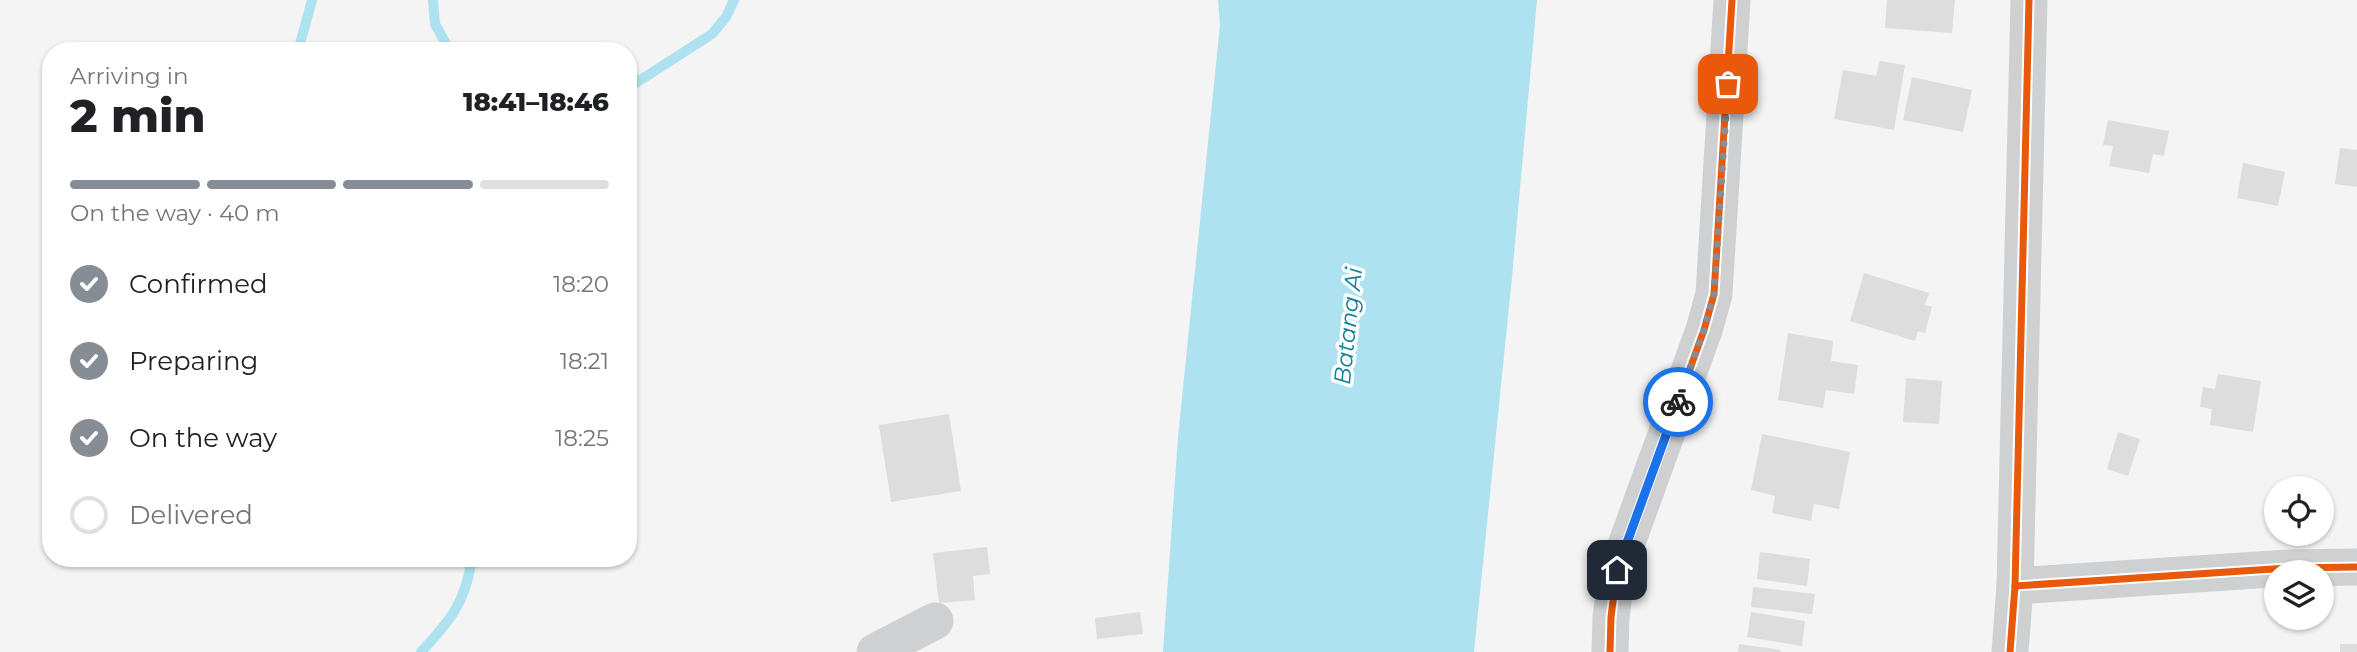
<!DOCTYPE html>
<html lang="en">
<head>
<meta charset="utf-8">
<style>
	:root { --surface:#fff; --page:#f6f6f6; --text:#202124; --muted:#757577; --line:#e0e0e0; --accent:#868d94 }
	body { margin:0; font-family:Montserrat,sans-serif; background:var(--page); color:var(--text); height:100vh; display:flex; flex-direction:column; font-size:26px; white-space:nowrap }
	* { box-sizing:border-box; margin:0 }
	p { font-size:23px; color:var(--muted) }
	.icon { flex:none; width:38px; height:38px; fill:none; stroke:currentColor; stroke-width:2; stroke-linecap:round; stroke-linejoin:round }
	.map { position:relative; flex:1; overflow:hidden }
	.side { position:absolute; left:42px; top:42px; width:595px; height:525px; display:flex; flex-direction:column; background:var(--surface); border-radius:28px; box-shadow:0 2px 5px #0004 }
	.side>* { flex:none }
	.buttons { position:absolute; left:2264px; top:476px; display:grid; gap:14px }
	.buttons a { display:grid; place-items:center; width:70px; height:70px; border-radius:50%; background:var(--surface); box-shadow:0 2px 5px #0004; font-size:35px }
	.pin { position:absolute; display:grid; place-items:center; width:60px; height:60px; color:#fff; margin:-30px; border-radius:14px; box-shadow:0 4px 10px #0006 }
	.courier { position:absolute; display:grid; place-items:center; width:70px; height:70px; margin:-35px; border:5px solid #1a73e8; border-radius:50%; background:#fff; color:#222; box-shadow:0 2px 9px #0007 }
	.overview em { font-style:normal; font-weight:800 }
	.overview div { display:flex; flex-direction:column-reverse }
	.overview { display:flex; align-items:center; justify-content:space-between; height:119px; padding:0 28px }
	h1 { font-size:46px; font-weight:800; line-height:52px }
	.bar { display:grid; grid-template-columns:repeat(4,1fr); gap:10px 7px; align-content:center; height:84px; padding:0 28px }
	.bar i { height:9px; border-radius:5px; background:var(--line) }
	.bar .active { background:var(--accent) }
	.bar p { grid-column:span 4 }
	ol { padding:0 28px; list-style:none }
	li { display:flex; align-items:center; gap:21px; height:77px }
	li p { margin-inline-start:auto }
	li .icon { padding:7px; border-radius:50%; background:var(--accent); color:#fff; stroke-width:4 }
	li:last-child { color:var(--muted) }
	li i { width:38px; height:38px; border:4px solid var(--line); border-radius:50% }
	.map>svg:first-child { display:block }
</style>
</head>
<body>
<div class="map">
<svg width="2357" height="652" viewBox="0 0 2357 652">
	<rect width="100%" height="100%" fill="#f4f4f4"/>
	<!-- water -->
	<polygon fill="#aee2f0" points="1218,0 1537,0 1512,277 1474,652 1163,652 1178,437 1220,25"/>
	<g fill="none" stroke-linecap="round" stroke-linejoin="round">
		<!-- stream -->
		<g stroke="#aee2f0" stroke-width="10">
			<polyline points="433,0 435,24 450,51"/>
			<polyline points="298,51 312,0"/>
			<polyline points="628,88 712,34 726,17 734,0"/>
			<path d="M 421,652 C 450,621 466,602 472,558"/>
		</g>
	</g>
	<!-- building -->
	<g fill="#ddddde">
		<polygon points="1887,0 1955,0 1952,33 1885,28"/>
		<polygon points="1880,61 1905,65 1894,130 1834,119 1843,70 1876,76"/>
		<polygon points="1912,77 1972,90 1963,132 1903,120"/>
		<polygon points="2108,120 2169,131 2164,156 2153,154 2149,173 2109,166 2113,146 2103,145"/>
		<polygon points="2340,148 2357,150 2357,187 2335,184"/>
		<polygon points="2243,163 2285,172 2278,206 2237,198"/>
		<polygon points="1864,273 1929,293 1925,305 1932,307 1925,333 1918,331 1915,341 1850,321"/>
		<polygon points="1788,333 1833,341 1831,361 1858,365 1854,394 1826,390 1823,408 1778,400"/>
		<polygon points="2218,374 2261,381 2253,432 2210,425 2212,409 2200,407 2203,387 2215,389"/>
		<polygon points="1906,378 1942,381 1939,424 1903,422"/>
		<polygon points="949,414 961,491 891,502 879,425"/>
		<polygon points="2118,432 2140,439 2128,476 2107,469"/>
		<polygon points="1762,434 1850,452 1839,509 1814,504 1811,521 1772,513 1775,496 1751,490"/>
		<polygon points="987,547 990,574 973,576 975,600 939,603 933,553"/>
		<polygon points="1760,552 1810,559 1807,586 1757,579"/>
		<polygon points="1753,587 1815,594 1812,614 1751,607"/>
		<polygon points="1140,612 1143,634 1097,639 1095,618"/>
		<polygon points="1751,612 1805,621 1802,646 1747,637"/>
		<polygon points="1739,644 1781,650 1781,652 1738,652"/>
		<rect x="2340" y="644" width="17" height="8"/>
	</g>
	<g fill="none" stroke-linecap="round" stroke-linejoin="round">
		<!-- minor -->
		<g stroke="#ced0d2" stroke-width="37">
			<polyline points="2015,586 2288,568 2357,567"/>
			<polyline points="875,652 935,621"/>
			<polyline points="1610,652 1611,617 1617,570 1704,330 1714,294 1732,0"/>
			<polyline points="2010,652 2015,586 2029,0"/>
		</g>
		<defs>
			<g id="cycleway">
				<polyline points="2015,586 2288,568 2357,567"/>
				<polyline points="1610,652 1611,617 1617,570 1704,330 1714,294 1732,0"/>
				<polyline points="2010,652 2015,586 2029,0"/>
			</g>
		</defs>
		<!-- cycleway casing -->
		<use href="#cycleway" stroke="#fff" stroke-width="11"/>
		<!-- cycleway -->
		<use href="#cycleway" stroke="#e8590c" stroke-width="7"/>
	</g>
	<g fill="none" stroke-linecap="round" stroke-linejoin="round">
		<!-- done -->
		<polyline stroke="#868d94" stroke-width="7" stroke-dasharray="0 12.6" points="1678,402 1704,330 1714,294 1728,84"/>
		<!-- route -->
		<polyline stroke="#1a73e8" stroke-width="9" points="1617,570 1678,402"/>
	</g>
	<g text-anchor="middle" stroke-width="7" stroke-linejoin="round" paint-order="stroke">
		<!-- water labels -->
		<g font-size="23" font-style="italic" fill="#0c7c9b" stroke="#fff">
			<text transform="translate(1348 326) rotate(-84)" y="8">Batang Ai</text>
		</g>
	</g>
</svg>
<div class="buttons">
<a><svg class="icon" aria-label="locate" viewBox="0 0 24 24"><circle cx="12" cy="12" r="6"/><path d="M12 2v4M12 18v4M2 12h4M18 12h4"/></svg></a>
<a><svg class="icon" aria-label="layers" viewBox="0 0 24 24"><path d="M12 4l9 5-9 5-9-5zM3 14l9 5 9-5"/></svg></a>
</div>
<div class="pin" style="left:1728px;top:84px;background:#ea580c"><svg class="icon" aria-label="bag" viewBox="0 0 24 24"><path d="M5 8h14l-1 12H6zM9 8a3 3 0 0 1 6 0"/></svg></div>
<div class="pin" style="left:1617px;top:570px;background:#1f2937"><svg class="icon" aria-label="home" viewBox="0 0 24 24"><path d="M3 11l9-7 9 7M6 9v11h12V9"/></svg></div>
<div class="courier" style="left:1678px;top:402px"><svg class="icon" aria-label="bike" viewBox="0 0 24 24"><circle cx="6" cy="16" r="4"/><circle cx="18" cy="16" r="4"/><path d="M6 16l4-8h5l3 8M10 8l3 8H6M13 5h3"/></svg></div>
<section class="side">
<div class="overview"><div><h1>2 min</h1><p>Arriving in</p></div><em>18:41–18:46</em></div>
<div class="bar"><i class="active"></i><i class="active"></i><i class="active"></i><i></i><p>On the way · 40 m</p></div>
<ol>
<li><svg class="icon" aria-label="check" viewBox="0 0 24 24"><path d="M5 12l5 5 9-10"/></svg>Confirmed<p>18:20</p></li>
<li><svg class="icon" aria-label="check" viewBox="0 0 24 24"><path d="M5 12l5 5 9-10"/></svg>Preparing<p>18:21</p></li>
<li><svg class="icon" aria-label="check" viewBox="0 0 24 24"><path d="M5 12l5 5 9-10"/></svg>On the way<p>18:25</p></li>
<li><i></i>Delivered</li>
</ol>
</section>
</div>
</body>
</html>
